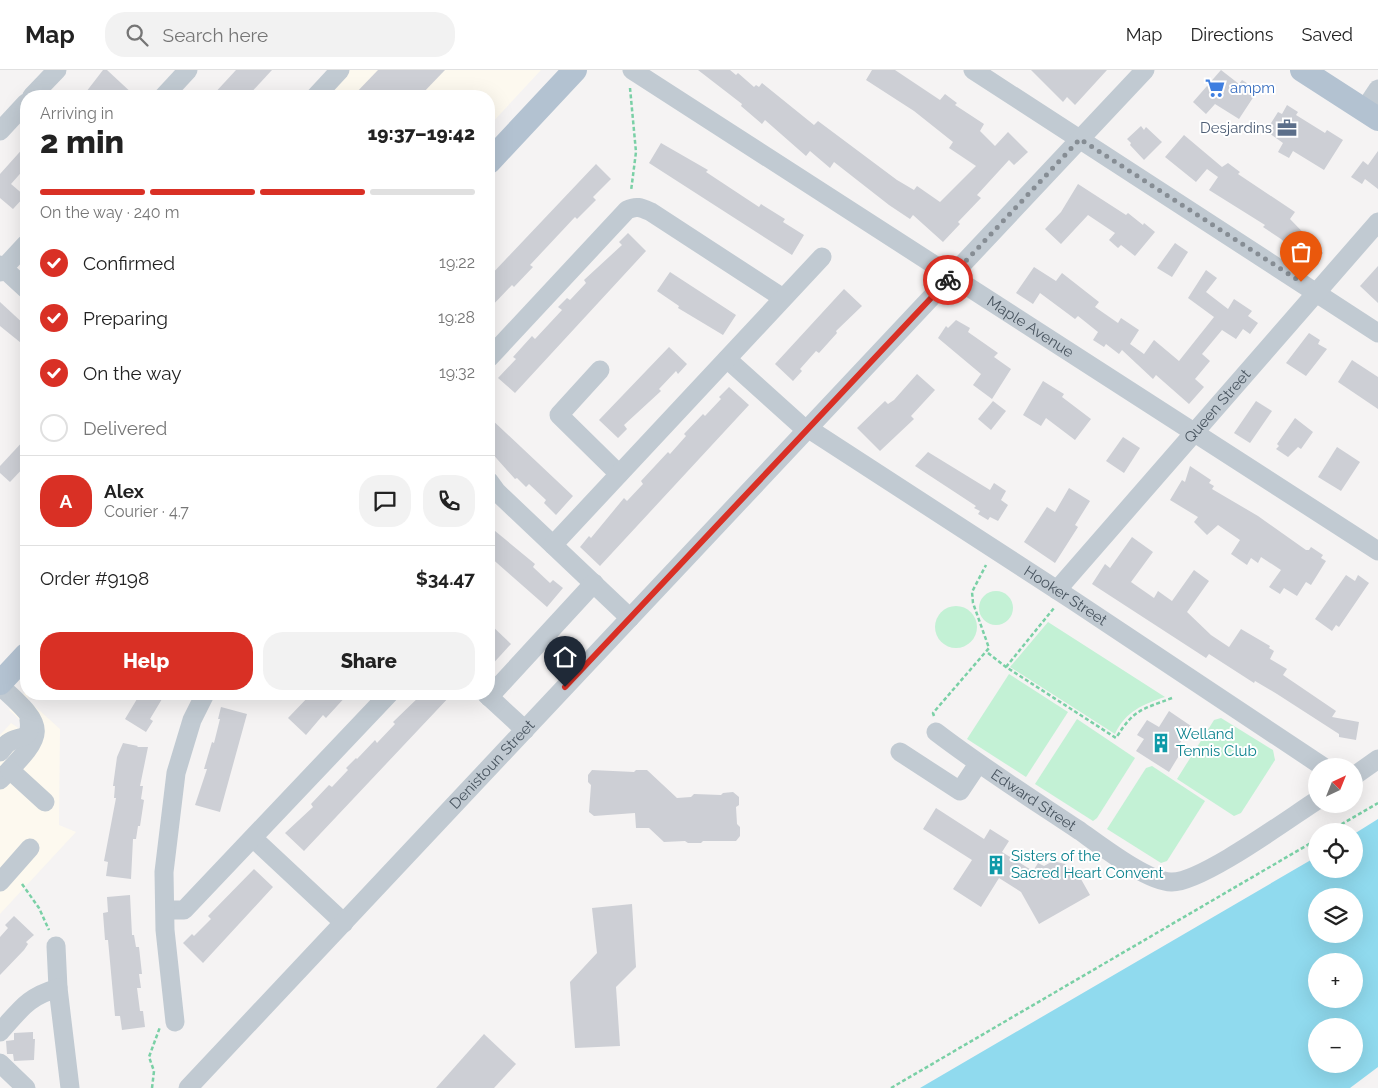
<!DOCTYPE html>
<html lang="en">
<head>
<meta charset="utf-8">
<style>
	:root { --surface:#fff; --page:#f2f2f2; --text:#222; --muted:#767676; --line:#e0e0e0; --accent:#d93025 }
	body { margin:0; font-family:Raleway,sans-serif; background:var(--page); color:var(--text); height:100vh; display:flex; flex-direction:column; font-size:19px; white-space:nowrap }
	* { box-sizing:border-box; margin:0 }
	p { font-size:16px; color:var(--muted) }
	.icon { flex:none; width:28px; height:28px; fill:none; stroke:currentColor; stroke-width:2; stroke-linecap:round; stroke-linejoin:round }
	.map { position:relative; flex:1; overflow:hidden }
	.sheet { position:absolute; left:20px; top:20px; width:475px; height:610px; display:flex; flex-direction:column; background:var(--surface); border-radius:20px; box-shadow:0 5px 20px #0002 }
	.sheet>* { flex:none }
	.needle { width:32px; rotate:43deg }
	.controls { position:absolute; left:1308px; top:688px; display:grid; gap:10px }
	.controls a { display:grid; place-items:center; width:55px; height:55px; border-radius:50%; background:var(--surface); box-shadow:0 5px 20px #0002; font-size:25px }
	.pin { position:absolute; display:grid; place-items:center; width:42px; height:42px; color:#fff; margin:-51px -21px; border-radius:50% 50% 50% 0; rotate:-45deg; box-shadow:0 0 5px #0007 }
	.pin .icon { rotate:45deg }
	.courier { position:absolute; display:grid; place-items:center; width:50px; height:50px; margin:-25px; border:4px solid #d93025; border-radius:50%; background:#fff; color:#222; box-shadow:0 1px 6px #0007 }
	.summary em { font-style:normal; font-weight:800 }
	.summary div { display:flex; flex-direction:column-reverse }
	.summary { display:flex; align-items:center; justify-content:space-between; height:85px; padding:0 20px }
	h1 { font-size:32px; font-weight:800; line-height:38px }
	.bar { display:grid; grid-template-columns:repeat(4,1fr); gap:8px 5px; align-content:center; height:60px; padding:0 20px }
	.bar i { height:6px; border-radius:4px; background:var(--line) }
	.bar .on { background:var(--accent) }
	.bar p { grid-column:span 4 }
	.line { display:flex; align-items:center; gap:12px; padding:0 20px; border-top:1px solid var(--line) }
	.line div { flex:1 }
	.round { display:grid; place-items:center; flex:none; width:52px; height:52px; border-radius:20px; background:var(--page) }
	ol { padding:0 20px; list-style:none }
	li { display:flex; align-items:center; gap:15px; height:55px }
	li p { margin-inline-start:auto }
	li .icon { padding:5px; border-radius:50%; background:var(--accent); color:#fff; stroke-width:4 }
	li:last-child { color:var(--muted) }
	li i { width:28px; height:28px; border:2px solid var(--line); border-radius:50% }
	.cta { display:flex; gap:10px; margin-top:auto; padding:10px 20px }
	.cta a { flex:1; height:58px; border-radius:20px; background:var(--accent); color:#fff; font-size:20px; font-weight:800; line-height:58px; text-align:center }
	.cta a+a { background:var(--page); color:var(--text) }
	header { display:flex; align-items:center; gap:30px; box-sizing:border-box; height:70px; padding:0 25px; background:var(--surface); border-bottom:1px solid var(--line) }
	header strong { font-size:24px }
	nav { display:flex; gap:28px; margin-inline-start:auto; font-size:18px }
	.search { width:350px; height:45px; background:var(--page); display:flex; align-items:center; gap:12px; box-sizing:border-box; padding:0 18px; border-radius:20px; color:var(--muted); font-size:19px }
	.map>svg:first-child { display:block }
</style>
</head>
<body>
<header>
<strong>Map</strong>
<div class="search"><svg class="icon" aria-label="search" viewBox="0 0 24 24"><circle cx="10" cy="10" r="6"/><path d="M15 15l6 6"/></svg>Search here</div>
<nav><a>Map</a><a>Directions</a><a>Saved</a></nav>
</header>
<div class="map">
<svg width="1378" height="1018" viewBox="0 0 1378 1018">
	<rect width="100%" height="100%" fill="#f5f3f3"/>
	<!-- commercial -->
	<g fill="#fdf9ef">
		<polygon points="349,0 541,0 489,56 489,26 325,26"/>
		<polygon points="26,621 29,631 60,659 59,755 76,762 0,844 0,665 11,653 20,659 23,653 9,640"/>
	</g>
	<!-- green -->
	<g fill="#c3f1d5">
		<circle cx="996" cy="538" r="17"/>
		<circle cx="956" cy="557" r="21"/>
		<path d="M 1048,552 L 1165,627 C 1143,634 1125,642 1115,664 L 1010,597 Z"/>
		<polygon points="1009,604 1068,642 1026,707 967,669"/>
		<polygon points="1221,648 1273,680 1275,690 1241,743 1234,746 1177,709 1214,650"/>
		<polygon points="1077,649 1135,688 1097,748 1093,751 1035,714"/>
		<polygon points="1152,696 1205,731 1167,791 1161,793 1107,759 1146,698"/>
	</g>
	<!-- water -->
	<path fill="#90daee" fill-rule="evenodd" d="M 1378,749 L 1378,997 L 1350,1018 L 920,1018 L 1316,787 L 1316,799 L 1354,799 L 1354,764 ZM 1316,826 L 1354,826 L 1354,864 L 1316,864 ZM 1316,891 L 1354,891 L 1354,929 L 1316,929 ZM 1316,956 L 1354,956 L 1354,994 L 1316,994 Z"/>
	<!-- building -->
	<g fill="#cdcfd5">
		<polygon points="103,0 107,0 135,26 83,26"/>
		<polygon points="236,0 272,0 248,26 212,26"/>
		<polygon points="378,0 445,0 420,26 353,26"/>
		<polygon points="698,0 730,0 736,5 738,3 754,17 756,15 759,17 762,13 814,55 818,51 897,110 914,120 917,116 940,132 976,96 949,78 953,72 914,41 866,10 872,0 895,0 940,30 945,24 957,33 955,35 984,54 980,61 995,76 1008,62 1028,82 1014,95 1009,90 977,125 981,128 958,152 960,154 943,172 913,145 910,149 889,135 834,92 830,98 810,81 806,86 765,50 762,54 741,36 742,34"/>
		<polygon points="1031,0 1107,0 1075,35 1067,27 1063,32"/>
		<polygon points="1221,0 1239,14 1242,10 1258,20 1239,49 1215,34 1206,44 1193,32"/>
		<polygon points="1287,35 1298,42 1296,45 1325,63 1327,60 1343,70 1324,100 1293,81 1289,88 1278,82 1283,73 1266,61 1278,42 1282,44"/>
		<polygon points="1141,56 1144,60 1146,57 1162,72 1144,90 1130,75 1131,73 1127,69"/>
		<polygon points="1184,65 1222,97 1228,93 1240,102 1238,104 1295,142 1290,149 1323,183 1312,196 1281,169 1263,157 1265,155 1209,120 1218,107 1207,99 1196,112 1165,87"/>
		<polygon points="661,73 708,100 706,102 759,137 761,134 785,149 783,152 804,165 792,185 649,93"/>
		<polygon points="26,75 26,97 11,114 25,126 13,139 0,128 0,104"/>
		<polygon points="1378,81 1378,119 1365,109 1362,114 1351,107 1363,91 1368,95"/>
		<polygon points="596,94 611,109 593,127 596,130 577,149 575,147 530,195 533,197 514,217 512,215 489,239 489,207"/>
		<polygon points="1078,114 1126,145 1128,143 1143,155 1144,153 1155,162 1135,186 1121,175 1118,178 1109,170 1115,163 1088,145 1061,174 1045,159 1061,142"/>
		<polygon points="628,163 646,181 515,323 498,308 516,289 513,287 532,266 535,269 562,240 558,237 567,228 570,230 586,213 584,210 622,175 619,172"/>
		<polygon points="1175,173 1188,182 1172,207 1157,198"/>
		<polygon points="1378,196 1378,233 1360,216"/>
		<polygon points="1034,197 1056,211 1062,203 1099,232 1095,237 1118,253 1121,248 1139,260 1130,274 1144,284 1154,270 1179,291 1214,247 1188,228 1206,200 1217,208 1206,222 1228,239 1234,229 1252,241 1248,246 1258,253 1250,264 1243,259 1236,269 1222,260 1202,284 1210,291 1195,309 1204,317 1189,334 1156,305 1153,309 1122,280 1119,284 1106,274 1104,277 1093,270 1098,262 1078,246 1075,249 1040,223 1033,234 1016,223"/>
		<polygon points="670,202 736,245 723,265 678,238 679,236 657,221"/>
		<polygon points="844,219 862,236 836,261 837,263 819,283 816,281 800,299 802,301 793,311 775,294"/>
		<polygon points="0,232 26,256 26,277 0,256"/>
		<polygon points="956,250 970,258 968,262 998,283 994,287 1011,299 992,329 973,315 981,304 938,268 946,256 948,258"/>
		<polygon points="1309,263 1320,270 1318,274 1327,279 1306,306 1286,293"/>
		<polygon points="669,277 687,294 678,304 676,301 659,319 661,321 624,355 627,359 618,368 599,350"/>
		<polygon points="1352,290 1378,307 1378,339 1338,312"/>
		<polygon points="917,304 935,320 911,346 914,349 880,381 857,358 885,331 888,334 894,330"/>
		<polygon points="1043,311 1064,324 1062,327 1091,349 1075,370 1046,348 1041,356 1023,345"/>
		<polygon points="729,317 749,335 600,496 580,477 589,466 591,468 624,428 627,431 643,414 641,411 668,382 670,384 686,366 684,364 703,344 705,346 721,329 719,327"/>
		<polygon points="993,331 1006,341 991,360 978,349"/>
		<polygon points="1256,331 1272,341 1250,373 1234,363"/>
		<polygon points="489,347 573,426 556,445 544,433 546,430 529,414 526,417 517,408 515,409 489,380"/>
		<polygon points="1295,348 1313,362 1301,379 1298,377 1288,387 1276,379 1279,376 1277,374"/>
		<polygon points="1123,367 1140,378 1124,403 1106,391"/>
		<polygon points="26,368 26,395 10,412 0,403 0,396"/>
		<polygon points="1337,377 1360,392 1341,421 1318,407"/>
		<polygon points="928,382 990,420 994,413 1006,421 1001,430 1008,435 998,451 990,447 988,450 978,444 980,441 974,438 976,436 915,396"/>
		<polygon points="1190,396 1211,410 1209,413 1214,416 1212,419 1258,446 1306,480 1309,480 1311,477 1323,485 1321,488 1326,491 1311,515 1306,512 1297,526 1284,518 1280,524 1269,517 1281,500 1261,487 1258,493 1251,488 1247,495 1231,484 1240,470 1218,455 1207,465 1194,452 1198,447 1170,430 1182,410 1185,412"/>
		<polygon points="1069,418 1090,431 1075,455 1078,457 1055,493 1024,472 1047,437 1055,442"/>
		<polygon points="489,456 535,494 533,497 550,513 553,510 563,518 547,537 489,486"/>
		<polygon points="1132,467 1153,482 1131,512 1154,528 1158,521 1172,531 1194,500 1209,511 1187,542 1211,565 1229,577 1241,559 1270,576 1269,578 1274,581 1270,589 1287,599 1283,605 1336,641 1332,647 1359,652 1356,670 1339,667 1339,664 1277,624 1255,611 1254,613 1209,584 1206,588 1092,514 1105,494 1110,498"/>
		<polygon points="1346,505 1355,511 1358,505 1369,513 1339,557 1336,555 1332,561 1315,549"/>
		<polygon points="489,553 511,574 489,598"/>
		<polygon points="140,624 165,624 150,649 153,651 146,662 125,649"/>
		<polygon points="311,624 348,624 326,648 323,645 306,665 288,648"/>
		<polygon points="422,624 452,624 304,781 285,763 313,737 311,734 329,715 332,717 348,700 346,698 356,688 357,689 375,670 377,673 395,654 393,652"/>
		<polygon points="221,637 247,644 220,742 195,735 207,699 204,699 212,672 214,673 220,649 218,649"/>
		<polygon points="1169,641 1191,656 1178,676 1183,679 1169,702 1136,681 1144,669 1137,665 1147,650 1159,657"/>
		<polygon points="123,673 138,676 137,677 148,677 140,716 143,716 141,729 144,730 140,756 138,756 136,769 133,769 131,809 106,806 108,792 104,791 116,728 114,728 115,716 113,716 117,687"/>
		<polygon points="592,700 634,702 636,700 647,700 677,728 691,727 694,724 721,725 723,723 733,722 739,727 739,735 736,737 737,754 740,757 740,766 736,771 703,771 701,773 688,773 685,771 664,772 649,758 636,758 635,743 594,746 589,742 591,715 588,712 588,705"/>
		<polygon points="936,738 984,769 990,759 1009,771 1002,782 1033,801 1038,793 1044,796 1053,791 1065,794 1067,798 1077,802 1090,825 1039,854 1021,822 999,808 981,837 953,819 972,790 923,759"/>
		<polygon points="254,799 273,817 203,893 183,873 192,864 194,866 211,849 208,846"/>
		<polygon points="130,825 132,865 134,865 136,877 139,877 142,904 139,904 141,918 137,918 140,941 143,941 145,957 122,960 120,946 115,946 108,870 105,870 103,843 108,842 107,827"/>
		<polygon points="632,834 636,897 616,917 620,976 575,978 570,912 597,883 592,838"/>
		<polygon points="14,846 34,865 26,872 28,874 24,880 0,905 0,867 8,858 5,855"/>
		<polygon points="33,962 33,969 35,969 34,990 14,991 13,984 7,984 6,971 14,970 14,963"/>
		<polygon points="484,964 516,994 494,1018 436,1018"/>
	</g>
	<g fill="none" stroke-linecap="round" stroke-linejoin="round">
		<!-- path -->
		<g stroke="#7ad0a6" stroke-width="2.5" stroke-dasharray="4 2.5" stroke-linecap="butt">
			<polyline points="630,18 636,82 631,121"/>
			<path d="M 988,583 L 1006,597 L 1116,668 C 1134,639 1141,640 1172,628"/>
			<polyline points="1006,597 1054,538"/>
			<polyline points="934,646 933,643 989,578 973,533 972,522 986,495"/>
			<polyline points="1330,761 1378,733"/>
			<polyline points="22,814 39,838 49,860"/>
			<polyline points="152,1018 154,1001 149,987 160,957"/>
			<polyline points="891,1018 1316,770"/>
		</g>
		<!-- minor -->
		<g stroke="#c1cad2" stroke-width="19">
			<path id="s1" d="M 632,0 L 1378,481"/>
			<polyline points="973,0 1378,263"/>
			<polyline points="32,26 57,0"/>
			<polyline points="164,26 188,0"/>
			<polyline points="316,26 340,0"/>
			<polyline points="1364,40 1378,19"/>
			<polyline points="0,61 26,33"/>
			<polyline points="0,195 26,219"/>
			<polyline points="0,202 26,174"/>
			<path d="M 489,288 L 627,140 C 637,135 642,138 651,142 L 783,228"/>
			<polyline points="727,289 807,361"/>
			<polyline points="600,300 559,345 619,404"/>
			<path id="s2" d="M 809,359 L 1074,531 L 1322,696"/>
			<polyline points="489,411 497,422 630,548"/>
			<polyline points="553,475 822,187"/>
			<path id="s3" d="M 1057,520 L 1378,152"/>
			<path d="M 0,616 C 50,660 44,664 0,710"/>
			<polyline points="486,624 525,660"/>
			<polyline points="489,627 594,513"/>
			<path id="s4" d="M 936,662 C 983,698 1032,729 1080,761 C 1100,775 1149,813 1172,812 C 1202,812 1288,749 1316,731"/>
			<path d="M 0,682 C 3,679 5,675 8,673 C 18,665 32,672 29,650"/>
			<polyline points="900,682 960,721 978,694"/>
			<polyline points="10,700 45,732"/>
			<polyline points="1354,706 1378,689"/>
			<polyline points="254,769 344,853"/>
			<polyline points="0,812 30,778"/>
			<polyline points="166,840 184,840 389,624"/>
			<polyline points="56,876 58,918"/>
			<polyline points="175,952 165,860 164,802 176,703 192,650 205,624"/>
			<path d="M 0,962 C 21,939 27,927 58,918 L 70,1018"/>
			<polyline points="0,993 26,1018"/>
			<path id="s5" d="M 188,1018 L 1145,0"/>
		</g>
		<!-- major -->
		<g stroke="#b3c2d1" stroke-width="24">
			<polyline points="1302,0 1378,49"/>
			<polyline points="489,92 575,0"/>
			<polyline points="0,613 26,585"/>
		</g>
	</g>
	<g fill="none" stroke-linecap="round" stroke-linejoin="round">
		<!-- done -->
		<polyline stroke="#868d94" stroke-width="5" stroke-dasharray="0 9" points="948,210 1080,69 1301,212"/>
		<!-- route -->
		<polyline stroke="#d93025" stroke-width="6" points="565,617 948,210"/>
	</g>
	<!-- icons -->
	<defs>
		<symbol id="supermarket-bare" viewBox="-9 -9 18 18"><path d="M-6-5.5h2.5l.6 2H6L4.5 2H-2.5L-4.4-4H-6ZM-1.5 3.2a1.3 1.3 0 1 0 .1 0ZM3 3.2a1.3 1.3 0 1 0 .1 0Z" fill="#3f7fe0" stroke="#fff" stroke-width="2.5" paint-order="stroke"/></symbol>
		<symbol id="office-bare" viewBox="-9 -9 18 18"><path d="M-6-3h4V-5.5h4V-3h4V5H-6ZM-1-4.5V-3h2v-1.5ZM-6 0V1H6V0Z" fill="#5c6f8a" stroke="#fff" stroke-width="2.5" paint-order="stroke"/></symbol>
		<symbol id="building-bare" viewBox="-9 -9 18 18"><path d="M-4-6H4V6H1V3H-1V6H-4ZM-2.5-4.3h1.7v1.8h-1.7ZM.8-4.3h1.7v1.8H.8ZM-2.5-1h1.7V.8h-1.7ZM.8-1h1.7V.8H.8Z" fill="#0f9aa8" stroke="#fff" stroke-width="2.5" paint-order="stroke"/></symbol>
	</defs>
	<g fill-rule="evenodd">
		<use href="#supermarket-bare" x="1201" y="4" width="28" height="28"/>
		<use href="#office-bare" x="1273" y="44" width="28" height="28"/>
		<use href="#building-bare" x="1147" y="659" width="28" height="28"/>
		<use href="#building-bare" x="982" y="781" width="28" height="28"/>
	</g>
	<g text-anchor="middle" stroke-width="4" stroke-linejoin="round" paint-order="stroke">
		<!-- shop labels -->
		<g font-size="15" fill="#366cbe" stroke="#fff" text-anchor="start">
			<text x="1230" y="23">ampm</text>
		</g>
		<!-- service labels -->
		<g font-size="15" fill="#4e5e75" stroke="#fff" text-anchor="end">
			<text x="1272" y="63">Desjardins</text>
		</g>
		<!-- street labels -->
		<g font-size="15" fill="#4a5661" stroke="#fff">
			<text dy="5" stroke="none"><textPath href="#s1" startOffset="474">Maple Avenue</textPath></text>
			<text dy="5" stroke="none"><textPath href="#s3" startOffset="244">Queen Street</textPath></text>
			<text dy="5" stroke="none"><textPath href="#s2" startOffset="306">Hooker Street</textPath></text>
			<text dy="5" stroke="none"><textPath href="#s5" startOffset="444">Denistoun Street</textPath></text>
			<text dy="5" stroke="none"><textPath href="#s4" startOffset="119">Edward Street</textPath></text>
		</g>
		<!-- culture labels -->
		<g font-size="15" fill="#0d838f" stroke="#fff" text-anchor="start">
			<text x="1176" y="669">Welland<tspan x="1176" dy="17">Tennis Club</tspan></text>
			<text x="1011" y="791">Sisters of the<tspan x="1011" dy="17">Sacred Heart Convent</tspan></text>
		</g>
	</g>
</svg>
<div class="controls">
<a><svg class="needle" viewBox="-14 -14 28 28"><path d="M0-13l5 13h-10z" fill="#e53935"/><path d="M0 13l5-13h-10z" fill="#767676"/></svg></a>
<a><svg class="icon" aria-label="locate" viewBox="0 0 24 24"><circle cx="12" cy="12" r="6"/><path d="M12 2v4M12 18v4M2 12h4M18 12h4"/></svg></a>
<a><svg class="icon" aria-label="layers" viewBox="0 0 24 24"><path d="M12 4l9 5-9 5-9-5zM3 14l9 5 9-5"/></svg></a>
<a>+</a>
<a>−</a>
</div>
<div class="pin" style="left:1301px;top:212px;background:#ea580c"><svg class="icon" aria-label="bag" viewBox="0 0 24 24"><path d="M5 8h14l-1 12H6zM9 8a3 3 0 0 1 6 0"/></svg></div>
<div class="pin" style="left:565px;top:617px;background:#1f2937"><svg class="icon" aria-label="home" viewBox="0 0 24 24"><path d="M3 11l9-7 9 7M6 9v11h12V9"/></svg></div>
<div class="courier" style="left:948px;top:210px"><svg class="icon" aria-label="bike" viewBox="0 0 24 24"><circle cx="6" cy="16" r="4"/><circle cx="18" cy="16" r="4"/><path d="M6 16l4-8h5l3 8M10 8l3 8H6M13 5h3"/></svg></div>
<section class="sheet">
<div class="summary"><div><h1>2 min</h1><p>Arriving in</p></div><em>19:37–19:42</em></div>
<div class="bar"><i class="on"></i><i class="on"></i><i class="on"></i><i></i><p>On the way · 240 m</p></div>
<ol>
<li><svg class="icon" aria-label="check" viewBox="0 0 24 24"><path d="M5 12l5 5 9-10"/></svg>Confirmed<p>19:22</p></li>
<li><svg class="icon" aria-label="check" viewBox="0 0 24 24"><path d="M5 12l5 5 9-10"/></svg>Preparing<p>19:28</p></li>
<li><svg class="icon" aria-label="check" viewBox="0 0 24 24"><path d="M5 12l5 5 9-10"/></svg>On the way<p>19:32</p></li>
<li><i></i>Delivered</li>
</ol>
<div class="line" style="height:90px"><b class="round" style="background:var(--accent);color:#fff">A</b><div><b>Alex</b><p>Courier · 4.7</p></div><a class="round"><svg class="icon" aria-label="chat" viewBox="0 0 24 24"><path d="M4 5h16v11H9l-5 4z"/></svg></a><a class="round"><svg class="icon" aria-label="phone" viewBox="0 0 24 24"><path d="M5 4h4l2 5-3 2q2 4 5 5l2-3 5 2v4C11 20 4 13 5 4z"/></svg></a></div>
<div class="line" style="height:65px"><div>Order #9198</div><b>$34.47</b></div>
<div class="cta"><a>Help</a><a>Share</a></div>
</section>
</div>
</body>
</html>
